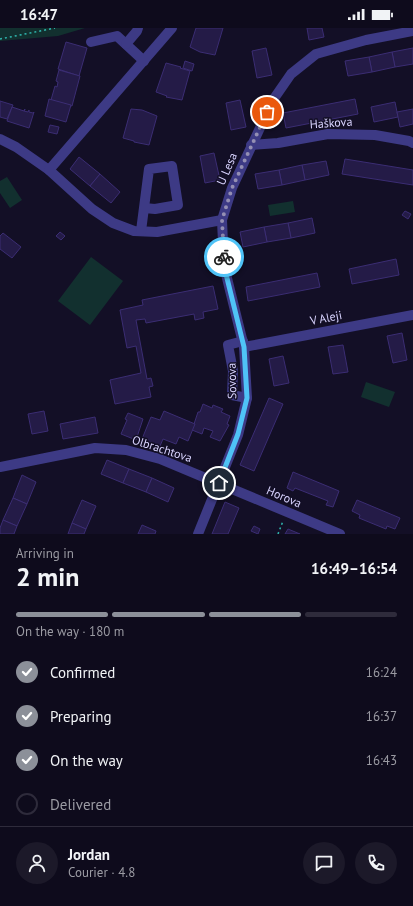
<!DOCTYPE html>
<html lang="en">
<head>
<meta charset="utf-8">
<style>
	:root { --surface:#0e0b1c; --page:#1c1929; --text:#f1f3f6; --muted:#9b9ba3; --line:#2e2b3b; --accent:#8c9099 }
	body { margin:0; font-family:"PT Sans",sans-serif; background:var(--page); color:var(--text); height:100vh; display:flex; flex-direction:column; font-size:15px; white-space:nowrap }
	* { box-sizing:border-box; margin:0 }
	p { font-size:13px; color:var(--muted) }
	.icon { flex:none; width:22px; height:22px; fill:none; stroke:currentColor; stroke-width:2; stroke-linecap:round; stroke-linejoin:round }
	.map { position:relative; height:506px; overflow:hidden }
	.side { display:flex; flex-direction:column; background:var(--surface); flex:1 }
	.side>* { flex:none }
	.pin { position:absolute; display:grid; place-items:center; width:34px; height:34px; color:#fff; margin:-17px; border:2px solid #fff; border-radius:50%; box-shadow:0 1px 4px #0007 }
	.courier { position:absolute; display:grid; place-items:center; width:40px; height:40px; margin:-20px; border:3px solid #4fc3f7; border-radius:50%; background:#fff; color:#222; box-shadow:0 1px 5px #0007 }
	.overview em { font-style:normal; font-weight:600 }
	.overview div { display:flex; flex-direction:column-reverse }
	.overview { display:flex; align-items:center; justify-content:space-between; height:68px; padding:0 16px }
	h1 { font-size:26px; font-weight:600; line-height:30px }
	.bar { display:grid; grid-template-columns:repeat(4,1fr); gap:6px 4px; align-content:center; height:48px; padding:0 16px }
	.bar i { height:5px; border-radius:3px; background:var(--line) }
	.bar .on { background:var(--accent) }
	.bar p { grid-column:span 4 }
	.line { display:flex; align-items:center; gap:10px; padding:0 16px; border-top:1px solid var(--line) }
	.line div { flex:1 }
	.round { display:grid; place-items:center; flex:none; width:42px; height:42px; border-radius:21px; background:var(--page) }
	ol { padding:0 16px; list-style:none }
	li { display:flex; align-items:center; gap:12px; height:44px }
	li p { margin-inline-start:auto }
	li .icon { padding:4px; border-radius:50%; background:var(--accent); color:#fff; stroke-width:4 }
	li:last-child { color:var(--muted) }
	li i { width:22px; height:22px; border:2px solid var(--line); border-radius:50% }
	.status { display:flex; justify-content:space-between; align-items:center; height:28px; padding:0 20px; background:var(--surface); direction:ltr }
	.status svg { height:11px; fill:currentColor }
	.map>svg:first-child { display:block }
</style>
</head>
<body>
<div class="status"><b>16:47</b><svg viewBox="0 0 49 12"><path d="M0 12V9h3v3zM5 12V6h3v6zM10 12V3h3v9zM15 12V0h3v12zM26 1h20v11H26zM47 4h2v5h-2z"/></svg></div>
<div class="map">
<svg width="413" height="506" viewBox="0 0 413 506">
	<rect width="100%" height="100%" fill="#130f26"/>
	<!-- green -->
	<g fill="#12302f">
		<polygon points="0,0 85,0 58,8 0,13"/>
		<polygon points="7,149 22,172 10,180 0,165 0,153"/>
		<polygon points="293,173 295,184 270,188 268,177"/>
		<polygon points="91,229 123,253 90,297 58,273"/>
		<polygon points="366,354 395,364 389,379 361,369"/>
	</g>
	<!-- building -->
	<g fill="#241b47" stroke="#3b2d73">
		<polygon points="196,0 223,0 215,27 200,24 190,19"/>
		<polygon points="307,0 322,0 324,9 309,12"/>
		<polygon points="66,14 87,20 79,48 58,41"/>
		<polygon points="266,20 272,47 257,50 252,23"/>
		<polygon points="413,20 413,36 395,39 392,24"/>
		<polygon points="392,24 395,39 372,44 369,29"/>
		<polygon points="369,29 372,44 348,48 345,33"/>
		<polygon points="185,33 194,36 192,43 183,40"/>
		<polygon points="166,35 181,39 180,40 190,43 182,72 166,69 167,68 156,64"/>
		<polygon points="59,42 80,48 72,78 51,72 55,58 57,59 58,54 56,53"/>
		<polygon points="49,71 71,77 66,94 45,88"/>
		<polygon points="355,71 358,86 286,100 283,85"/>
		<polygon points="240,72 246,99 231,102 226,75"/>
		<polygon points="0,73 13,77 7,91 0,89"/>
		<polygon points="395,74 398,89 374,94 371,79"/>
		<polygon points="12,79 24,83 25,81 24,83 28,84 29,82 29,84 33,85 34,84 29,100 7,93"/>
		<polygon points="131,81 142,82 157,88 149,117 134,114 134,113 123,110"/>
		<polygon points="413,81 413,96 400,99 397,84"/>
		<polygon points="50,97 59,99 57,106 48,104"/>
		<polygon points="214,125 220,152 205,155 200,128"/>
		<polygon points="79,129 100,146 90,158 70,141"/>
		<polygon points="345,131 413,142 413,157 342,146"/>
		<polygon points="326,133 329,147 305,152 302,137"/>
		<polygon points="302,137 305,152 282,157 279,142"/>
		<polygon points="279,142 282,157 258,161 255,146"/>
		<polygon points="100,146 120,164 111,175 90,158"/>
		<polygon points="405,183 411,186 408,191 402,187"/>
		<polygon points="312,190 315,205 291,210 288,195"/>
		<polygon points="288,195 291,210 267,214 264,199"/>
		<polygon points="264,199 267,214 243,219 240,204"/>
		<polygon points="60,204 65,208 61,212 56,208"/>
		<polygon points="3,205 21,219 12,230 0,221 0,208"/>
		<polygon points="396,231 399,247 352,256 349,241"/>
		<polygon points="317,245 320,259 248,273 246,259"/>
		<polygon points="213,258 218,281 203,284 204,290 195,292 194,286 146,295 145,291 136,292 147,351 151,350 153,358 149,359 151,369 115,376 110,352 141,345 136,318 127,320 120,282 143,277 142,272"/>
		<polygon points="402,305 407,332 393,335 387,308"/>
		<polygon points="343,317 348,344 333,346 328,319"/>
		<polygon points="283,328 289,355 274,358 269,331"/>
		<polygon points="269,370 283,376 254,443 240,437"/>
		<polygon points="203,376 212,380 213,377 223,381 221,384 230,388 227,396 229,397 220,413 210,409 213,403 204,400 202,406 192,402 198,384 200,384"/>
		<polygon points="44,383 48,403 32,406 28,386"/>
		<polygon points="164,383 195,396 188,413 179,409 176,416 163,411 160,418 142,411 151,389 160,392"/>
		<polygon points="128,385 143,391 136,412 121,406 127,392 125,391"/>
		<polygon points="95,389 98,405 63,411 60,396"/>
		<polygon points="107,432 129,441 123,455 101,446"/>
		<polygon points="129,441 152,450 146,464 123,455"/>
		<polygon points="293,444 339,463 333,479 326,477 328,473 295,460 293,463 287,460"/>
		<polygon points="22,447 36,454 27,476 13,470"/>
		<polygon points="152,450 174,460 168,474 146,464"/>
		<polygon points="13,470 27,476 17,498 3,492"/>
		<polygon points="82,472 96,478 86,501 72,495"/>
		<polygon points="357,472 400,490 395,501 387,498 386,501 359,490 360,487 352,483"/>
		<polygon points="225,474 239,480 228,506 212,506"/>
		<polygon points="3,492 17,498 14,506 0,506 0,500"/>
		<polygon points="72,495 86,501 84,506 68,506"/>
		<polygon points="142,497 156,503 155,506 138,506"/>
		<polygon points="254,498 260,501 258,506 251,503"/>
		<polygon points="288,501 300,506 285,506"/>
	</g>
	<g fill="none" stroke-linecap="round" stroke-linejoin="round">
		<!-- path -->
		<g stroke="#2fb8b0" stroke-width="1.5" stroke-dasharray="2 3" stroke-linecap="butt">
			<polyline points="0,11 55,0"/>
			<polyline points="278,506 283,493"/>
		</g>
		<!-- minor -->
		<g stroke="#3d3a85" stroke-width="10">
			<polyline points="91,14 117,8 144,33"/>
			<polyline points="126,16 137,3 138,0"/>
			<polyline points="0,111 16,119 49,142 92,181 113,195 134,203 157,204 222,192"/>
			<polyline points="251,117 278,115 328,106 375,107 409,113 413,115"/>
			<polyline points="49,142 172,0"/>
			<polyline points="141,203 149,141 172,138 178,177 155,181 144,180"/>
			<polyline points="243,313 228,317 233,343 232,367 247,370"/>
			<polyline points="244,319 413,287"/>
			<polyline points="0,439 95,420 126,422 160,431 340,506"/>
			<polyline points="198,506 238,407 247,370 244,319 224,238 222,192 232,160 273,72 291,46 316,26 366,12 413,3"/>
		</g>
	</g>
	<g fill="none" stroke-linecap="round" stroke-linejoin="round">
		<!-- done -->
		<polyline stroke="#948fb3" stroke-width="4" stroke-dasharray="0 7.2" points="224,229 222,192 232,160 267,84"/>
		<!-- route -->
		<polyline stroke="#4fc3f7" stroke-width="5" points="219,455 238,406 247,370 244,319 224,238 224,229"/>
	</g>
	<g text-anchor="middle" stroke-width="3" stroke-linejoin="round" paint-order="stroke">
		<!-- street labels -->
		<g font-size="12" fill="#d9d4ff" stroke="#130f26">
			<text transform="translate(331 95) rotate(-4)" y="4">Haškova</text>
			<text transform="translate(227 141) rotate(-67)" y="4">U Lesa</text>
			<text transform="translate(326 290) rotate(-11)" y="4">V Aleji</text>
			<text transform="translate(232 353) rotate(-91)" y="4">Sovova</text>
			<text transform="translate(162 421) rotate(18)" y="4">Olbrachtova</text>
			<text transform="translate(284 469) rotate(23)" y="4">Horova</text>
		</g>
	</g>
</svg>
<div class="pin" style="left:267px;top:84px;background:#ea580c"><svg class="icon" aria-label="bag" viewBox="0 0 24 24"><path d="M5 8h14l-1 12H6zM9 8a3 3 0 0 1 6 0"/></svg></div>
<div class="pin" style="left:219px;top:455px;background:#1f2937"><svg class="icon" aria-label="home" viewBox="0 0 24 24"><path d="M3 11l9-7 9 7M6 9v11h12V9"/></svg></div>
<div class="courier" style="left:224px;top:229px"><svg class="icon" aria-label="bike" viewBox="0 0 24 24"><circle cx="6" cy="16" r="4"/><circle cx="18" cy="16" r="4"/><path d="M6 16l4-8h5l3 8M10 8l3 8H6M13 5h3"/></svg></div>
</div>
<section class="side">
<div class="overview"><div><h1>2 min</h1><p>Arriving in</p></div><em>16:49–16:54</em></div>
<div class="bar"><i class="on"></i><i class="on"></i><i class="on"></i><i></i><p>On the way · 180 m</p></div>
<ol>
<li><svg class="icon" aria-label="check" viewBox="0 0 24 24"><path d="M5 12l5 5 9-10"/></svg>Confirmed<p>16:24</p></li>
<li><svg class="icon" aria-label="check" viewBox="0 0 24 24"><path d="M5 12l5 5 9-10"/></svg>Preparing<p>16:37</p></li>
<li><svg class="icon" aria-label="check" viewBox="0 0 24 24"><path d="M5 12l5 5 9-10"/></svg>On the way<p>16:43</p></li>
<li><i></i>Delivered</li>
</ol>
<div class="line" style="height:72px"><a class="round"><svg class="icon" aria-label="person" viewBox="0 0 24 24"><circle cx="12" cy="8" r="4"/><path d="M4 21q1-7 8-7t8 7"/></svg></a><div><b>Jordan</b><p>Courier · 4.8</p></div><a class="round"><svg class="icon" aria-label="chat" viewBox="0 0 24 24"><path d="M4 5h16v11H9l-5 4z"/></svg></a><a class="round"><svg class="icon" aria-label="phone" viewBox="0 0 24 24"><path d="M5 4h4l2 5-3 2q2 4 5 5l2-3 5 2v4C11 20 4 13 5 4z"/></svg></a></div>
</section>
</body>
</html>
